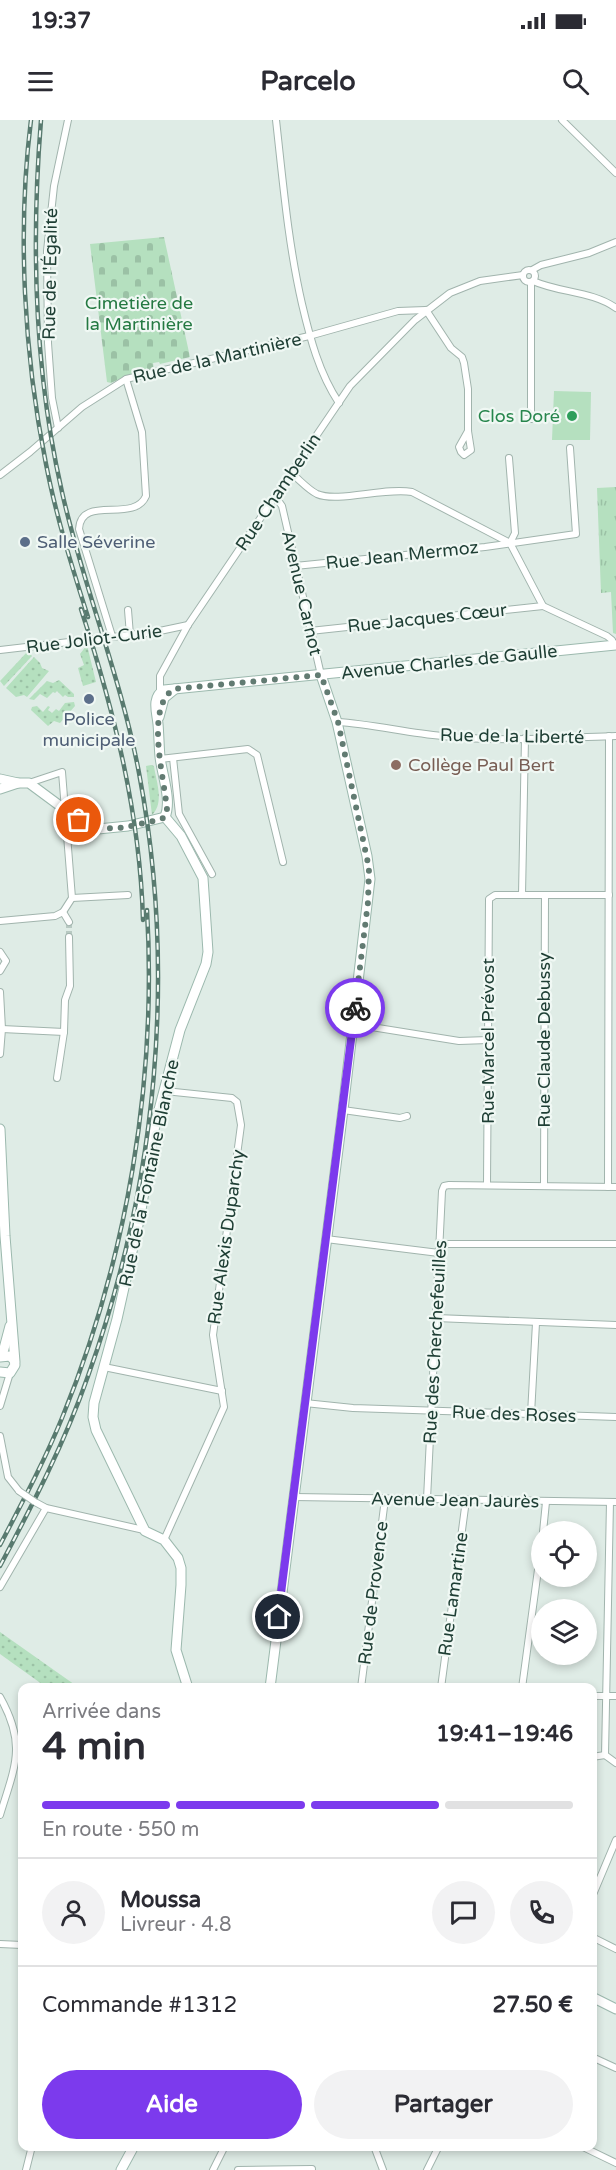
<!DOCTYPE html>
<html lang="fr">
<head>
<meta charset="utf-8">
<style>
	:root { --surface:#fff; --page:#f2f2f3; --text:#2b2b33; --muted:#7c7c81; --line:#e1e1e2; --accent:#7c3aed }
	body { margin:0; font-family:"Varela Round",sans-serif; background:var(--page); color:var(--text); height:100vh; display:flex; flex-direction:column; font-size:22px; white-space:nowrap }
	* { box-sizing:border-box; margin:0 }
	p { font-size:20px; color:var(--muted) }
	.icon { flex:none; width:33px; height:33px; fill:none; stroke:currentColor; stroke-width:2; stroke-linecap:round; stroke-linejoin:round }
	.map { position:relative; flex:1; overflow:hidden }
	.drawer { position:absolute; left:18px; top:1563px; width:579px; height:468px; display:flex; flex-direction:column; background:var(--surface); border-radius:12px; box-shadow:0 3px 9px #0003 }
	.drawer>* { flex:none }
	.fabs { position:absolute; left:531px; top:1401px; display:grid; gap:12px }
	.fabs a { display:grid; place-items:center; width:66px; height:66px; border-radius:50%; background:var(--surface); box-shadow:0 3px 9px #0003; font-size:30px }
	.pin { position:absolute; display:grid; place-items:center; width:51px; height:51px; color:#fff; margin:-26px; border:3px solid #fff; border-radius:50%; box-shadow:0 2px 6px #0007 }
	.courier { position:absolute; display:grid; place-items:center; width:60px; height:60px; margin:-30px; border:4px solid #7c3aed; border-radius:50%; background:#fff; color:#222; box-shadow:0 2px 8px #0007 }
	.head em { font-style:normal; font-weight:700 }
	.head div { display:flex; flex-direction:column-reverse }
	.head { display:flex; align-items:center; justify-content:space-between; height:102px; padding:0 24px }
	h1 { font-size:39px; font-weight:700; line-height:45px }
	.bar { display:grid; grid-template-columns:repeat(4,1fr); gap:9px 6px; align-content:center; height:72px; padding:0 24px }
	.bar i { height:8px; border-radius:4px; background:var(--line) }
	.bar .selected { background:var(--accent) }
	.bar p { grid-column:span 4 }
	.line { display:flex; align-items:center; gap:15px; padding:0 24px; border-top:2px solid var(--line) }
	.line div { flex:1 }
	.round { display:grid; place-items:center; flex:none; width:63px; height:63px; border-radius:32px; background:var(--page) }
	.button { display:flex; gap:12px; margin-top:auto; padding:12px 24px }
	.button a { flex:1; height:69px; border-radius:36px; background:var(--accent); color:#fff; font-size:24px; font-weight:700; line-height:69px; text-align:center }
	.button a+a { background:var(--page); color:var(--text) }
	.status { display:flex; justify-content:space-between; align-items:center; height:42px; padding:0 30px; background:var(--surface); direction:ltr }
	.status svg { height:16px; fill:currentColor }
	header { display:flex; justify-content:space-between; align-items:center; height:78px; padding:0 24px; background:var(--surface); font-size:27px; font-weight:700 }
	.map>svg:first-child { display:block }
</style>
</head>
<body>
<div class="status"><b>19:37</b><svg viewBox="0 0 49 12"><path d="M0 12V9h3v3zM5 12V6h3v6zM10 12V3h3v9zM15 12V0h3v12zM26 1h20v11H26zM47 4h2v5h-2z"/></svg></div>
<header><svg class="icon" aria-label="menu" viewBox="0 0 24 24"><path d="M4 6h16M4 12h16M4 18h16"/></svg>Parcelo<svg class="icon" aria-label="search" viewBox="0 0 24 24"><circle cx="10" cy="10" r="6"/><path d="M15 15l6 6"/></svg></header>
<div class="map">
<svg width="616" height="2050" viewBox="0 0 616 2050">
	<defs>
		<pattern id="grass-dots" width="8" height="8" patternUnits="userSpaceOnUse" patternTransform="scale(1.5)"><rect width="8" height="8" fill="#b5e0bf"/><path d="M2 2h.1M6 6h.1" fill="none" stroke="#9bc1a5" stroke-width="1.8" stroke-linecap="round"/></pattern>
		<pattern id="cemetery-stones" width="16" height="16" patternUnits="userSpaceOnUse" patternTransform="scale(1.5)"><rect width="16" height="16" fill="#b5e0bf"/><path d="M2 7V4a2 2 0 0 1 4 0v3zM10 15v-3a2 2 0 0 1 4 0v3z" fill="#9bc1a5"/></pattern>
		<pattern id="park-tufts" width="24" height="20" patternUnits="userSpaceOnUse" patternTransform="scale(1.5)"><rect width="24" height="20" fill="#b5e0bf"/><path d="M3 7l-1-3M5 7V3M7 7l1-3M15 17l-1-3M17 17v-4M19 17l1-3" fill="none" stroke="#9bc1a5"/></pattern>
	</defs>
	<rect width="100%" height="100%" fill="#dfece6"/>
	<!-- grass -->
	<g fill="url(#grass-dots)">
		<polygon points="87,525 96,562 83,566 78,548 84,545 80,534"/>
		<polygon points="28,531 32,536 4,566 0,561"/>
		<polygon points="34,537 40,543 42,548 49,551 27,577 24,575 16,577 6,568"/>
		<polygon points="59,560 74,574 74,577 68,577 65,575 63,577 57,571 55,573 53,572 47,578 40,574 34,580 29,579 47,561 53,563"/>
		<polygon points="74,582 75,586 60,603 54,601 48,606 31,590 32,587 37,586 43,592 48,586 50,587 48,590 52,593 56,589 59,591 65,583"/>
		<path d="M 151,645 L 154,646 C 156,661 165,683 152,695 L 146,646 Z"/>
		<polygon points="0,1512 78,1567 46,1567 0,1534"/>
	</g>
	<!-- cemetery -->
	<polygon fill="url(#cemetery-stones)" points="164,117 190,237 160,244 159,242 153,243 154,250 128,255 111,263 107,262 90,124"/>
	<!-- park -->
	<polygon fill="url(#park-tufts)" points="616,367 616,514 613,513 611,472 601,473 597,368"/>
	<!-- pitch -->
	<polygon fill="#b5e0bf" points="554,271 591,272 590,320 552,320"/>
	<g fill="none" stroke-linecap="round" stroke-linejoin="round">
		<!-- street-tunnel -->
		<polyline stroke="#b8c9c2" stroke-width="6" stroke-dasharray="6 3" stroke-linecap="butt" points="69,802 69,817"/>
		<defs>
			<g id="street">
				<path d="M 276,0 C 283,62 288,123 302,184 C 310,218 319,253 339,283"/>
				<polyline points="562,0 616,53"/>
				<circle cx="529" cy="156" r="6"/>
				<polyline points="532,150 541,145 589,133 616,122"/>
				<path d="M 533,161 C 560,173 592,171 616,188"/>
				<polyline points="426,190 451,228 462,237 464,243 468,269 468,311 471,330 464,335 461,332 459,327 468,311"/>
				<polyline points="523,299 539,299"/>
				<polyline points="531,299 531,162"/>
				<polyline points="58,308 52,278 48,223 47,131 54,66 68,0"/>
				<polyline points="509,338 515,413 510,423"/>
				<path d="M 291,353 C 299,359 307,369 317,374 C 337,383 385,367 412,372 L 510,423 L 543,486 L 607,516 L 612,520 L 614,525"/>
				<polyline points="0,355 30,332 82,287 126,259 309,216 398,191 426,190"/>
				<polyline points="275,376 282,386 321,555"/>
				<polyline points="295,446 485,427 576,414 570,328"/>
				<polyline points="128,490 130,515"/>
				<polyline points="310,511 543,486"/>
				<path d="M 112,516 L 79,409 C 81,374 134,404 146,376 L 142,312 L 126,259"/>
				<polyline points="0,530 155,512 188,505"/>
				<polyline points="160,575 160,556 188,505 350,266 415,200 450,173 480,161 523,155"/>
				<path d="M 337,602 C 372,604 407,613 442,616 C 499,622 558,618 616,616"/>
				<polyline points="173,638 179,694 212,754"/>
				<polyline points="160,639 248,629 257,635 283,742"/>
				<polyline points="522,775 525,618"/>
				<polyline points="72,778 128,775"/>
				<polyline points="63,792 69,802"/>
				<polyline points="0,801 55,796 63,792 72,778 62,652 29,663"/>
				<polyline points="0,832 6,841 0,851"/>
				<polyline points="0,872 2,909 0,934"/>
				<polyline points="353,904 459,921 488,920"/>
				<polyline points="2,909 64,912"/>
				<polyline points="57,958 64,912 65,880 70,866 69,817"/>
				<polyline points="343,990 400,998 407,996"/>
				<polyline points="487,1065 489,779 495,775 609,775"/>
				<polyline points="544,1065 545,775"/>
				<polyline points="608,1067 609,616"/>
				<polyline points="326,1119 439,1133"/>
				<polyline points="440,1124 616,1124"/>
				<polyline points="436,1198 616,1205"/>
				<polyline points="104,1247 222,1271"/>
				<polyline points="305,1283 353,1288 616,1297"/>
				<polyline points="0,1286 10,1253"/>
				<polyline points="531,1294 536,1203"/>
				<polyline points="0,1316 8,1357 19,1371"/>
				<polyline points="294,1377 616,1382"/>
				<polyline points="427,1379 442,1071 444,1066 449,1065 616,1067"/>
				<polyline points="35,1382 46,1388 144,1410"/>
				<polyline points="543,1412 546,1382"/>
				<polyline points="164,1420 224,1287 213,1215 241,1005 237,982 232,978 165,971"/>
				<polyline points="0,1467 46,1388"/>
				<polyline points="361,1568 385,1379"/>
				<polyline points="441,1568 466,1380"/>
				<polyline points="522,1568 542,1420"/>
				<polyline points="592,1576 616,1576"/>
				<path d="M 0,1577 C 27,1625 15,1646 0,1695"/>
				<polyline points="605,1635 610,1382"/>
				<polyline points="605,1635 616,1643"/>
				<polyline points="592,1637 605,1635"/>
				<polyline points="592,1777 616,1720"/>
				<polyline points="592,1817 616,1829"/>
				<polyline points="0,1824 22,1825"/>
				<polyline points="592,1937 616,1948"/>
				<polyline points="374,2026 383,2050"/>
				<polyline points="581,2026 616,2043"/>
				<polyline points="26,2050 32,2026"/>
				<polyline points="213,2050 225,2026"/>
				<polyline points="238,2050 312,2049"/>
				<polyline points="427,2050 439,2026"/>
			</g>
			<g id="secondary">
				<polyline points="159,597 164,578 175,569"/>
				<polyline points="0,659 18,663 29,663 79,700 98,709 128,706 165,697"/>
				<polyline points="0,669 18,663"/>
				<polyline points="165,697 181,716 203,758 208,832 206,844 180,910 155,1005 140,1096 117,1199 94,1283 93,1297 96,1310 145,1411 164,1420 178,1438 181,1448 181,1465 176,1530 188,1568"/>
				<path d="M 165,697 C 172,680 162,655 160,637 C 159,626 159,615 158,604 C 157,593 151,577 164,570 L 616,525"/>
				<polyline points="0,1009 5,1116 15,1242"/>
				<polyline points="2,1236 10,1206"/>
				<polyline points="0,1237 10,1236 14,1240 15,1245 10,1253 0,1252"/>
				<polyline points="270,1568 343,990 370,759 367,736 337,602 321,555"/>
				<polyline points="592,1877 616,1889"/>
				<polyline points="121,2050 134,2026"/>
			</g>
		</defs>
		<!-- street casing -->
		<use href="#street" stroke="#a1b4ad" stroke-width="8"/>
		<!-- secondary casing -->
		<use href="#secondary" stroke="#9cb9ae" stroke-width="11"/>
		<!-- street -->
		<use href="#street" stroke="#fff" stroke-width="6"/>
		<!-- secondary -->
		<use href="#secondary" stroke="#fff" stroke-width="9"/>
		<defs>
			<g id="rail">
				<path d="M 31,0 C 17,111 24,235 46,344 C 56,396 72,447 88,497"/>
				<path d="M 81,489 C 114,591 140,693 143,800"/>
				<path d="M 0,1425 C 22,1383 44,1342 62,1298 C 127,1139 157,962 147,790"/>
				<path d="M 0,1446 C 33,1384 65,1322 88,1256 C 157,1064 177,853 139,653 C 121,557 83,466 62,372 C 34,250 31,124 41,0"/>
			</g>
		</defs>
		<!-- rail casing -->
		<use href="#rail" stroke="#587a6f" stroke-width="4.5"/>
		<!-- rail -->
		<use href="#rail" stroke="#f0f8f4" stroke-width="2" stroke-dasharray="7" stroke-linecap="butt"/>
		<defs>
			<polyline id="street-bridge" points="19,1371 35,1382"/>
		</defs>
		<!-- street-bridge casing -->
		<use href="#street-bridge" stroke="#a1b4ad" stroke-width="8" stroke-linecap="butt"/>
		<!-- street-bridge -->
		<use href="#street-bridge" stroke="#fff" stroke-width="6"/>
	</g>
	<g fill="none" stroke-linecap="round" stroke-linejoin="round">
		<!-- done -->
		<path stroke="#627b72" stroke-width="6" stroke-dasharray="0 10.8" d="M 79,700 C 106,716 131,705 159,700 L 165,697 L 167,690 C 165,661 144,587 174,569 L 321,555 L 338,602 L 369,748 L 368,782 L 355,888"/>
		<!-- route -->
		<polyline stroke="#7c3aed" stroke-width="8" points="278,1497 355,888"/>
	</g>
	<!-- markers -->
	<circle fill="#2e9e5b" stroke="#f0f8f4" stroke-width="2" cx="572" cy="296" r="6"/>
	<g fill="#5c6f8a" stroke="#f0f8f4" stroke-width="2">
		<circle cx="25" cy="422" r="6"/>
		<circle cx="89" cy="579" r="6"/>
	</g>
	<circle fill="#8d6e63" stroke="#f0f8f4" stroke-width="2" cx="396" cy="645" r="6"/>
	<g text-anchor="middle" stroke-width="4.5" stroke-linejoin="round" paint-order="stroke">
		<!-- street labels -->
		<g font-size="18" fill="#1e3e34" stroke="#f0f8f4">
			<text transform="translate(50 154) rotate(-89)" y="6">Rue de l'Égalité</text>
			<text transform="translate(217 238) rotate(-13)" y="6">Rue de la Martinière</text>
			<text transform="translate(278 372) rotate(-56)" y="6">Rue Chamberlin</text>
			<text transform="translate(402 435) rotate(-6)" y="6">Rue Jean Mermoz</text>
			<text transform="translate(302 473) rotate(77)" y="6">Avenue Carnot</text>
			<text transform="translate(427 498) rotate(-6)" y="6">Rue Jacques Cœur</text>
			<text transform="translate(94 519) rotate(-7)" y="6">Rue Joliot-Curie</text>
			<text transform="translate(449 542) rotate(-6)" y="6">Avenue Charles de Gaulle</text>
			<text transform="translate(512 616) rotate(1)" y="6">Rue de la Liberté</text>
			<text transform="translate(544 920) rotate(-90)" y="6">Rue Claude Debussy</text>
			<text transform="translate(488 921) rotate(-90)" y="6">Rue Marcel Prévost</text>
			<text transform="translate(149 1053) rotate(-78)" y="6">Rue de la Fontaine Blanche</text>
			<text transform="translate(226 1117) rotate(-82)" y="6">Rue Alexis Duparchy</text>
			<text transform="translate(435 1222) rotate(-87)" y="6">Rue des Cherchefeuilles</text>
			<text transform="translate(514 1294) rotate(2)" y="6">Rue des Roses</text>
			<text transform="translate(455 1380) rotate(1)" y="6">Avenue Jean Jaurès</text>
			<text transform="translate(373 1473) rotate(-83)" y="6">Rue de Provence</text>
			<text transform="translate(453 1474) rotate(-82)" y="6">Rue Lamartine</text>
		</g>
		<!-- park labels -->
		<g font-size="18" fill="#247942" stroke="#f0f8f4">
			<text x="139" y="189">Cimetière de<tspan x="139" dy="21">la Martinière</tspan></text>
		</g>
		<!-- leisure labels -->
		<g font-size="18" fill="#27864d" stroke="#f0f8f4" text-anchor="end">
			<text x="560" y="302">Clos Doré</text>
		</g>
		<!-- service labels -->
		<g font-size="18" fill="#4e5e75" stroke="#f0f8f4" text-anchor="start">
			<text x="37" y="428">Salle Séverine</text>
			<text x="89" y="605" text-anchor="middle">Police<tspan x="89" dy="21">municipale</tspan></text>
		</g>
		<!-- education labels -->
		<g font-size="18" fill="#785e54" stroke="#f0f8f4" text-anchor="start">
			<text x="408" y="651">Collège Paul Bert</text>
		</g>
	</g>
</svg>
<div class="fabs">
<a><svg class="icon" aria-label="locate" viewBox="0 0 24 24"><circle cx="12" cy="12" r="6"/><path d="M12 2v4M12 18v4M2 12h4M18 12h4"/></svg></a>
<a><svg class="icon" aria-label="layers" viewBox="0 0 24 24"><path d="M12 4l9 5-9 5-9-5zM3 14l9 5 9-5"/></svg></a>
</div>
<div class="pin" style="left:79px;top:700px;background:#ea580c"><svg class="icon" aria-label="bag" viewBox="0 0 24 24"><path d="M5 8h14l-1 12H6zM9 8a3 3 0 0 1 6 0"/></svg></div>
<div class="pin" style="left:278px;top:1497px;background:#1f2937"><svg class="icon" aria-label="home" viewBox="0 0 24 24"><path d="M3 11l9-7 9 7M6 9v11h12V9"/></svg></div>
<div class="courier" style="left:355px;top:888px"><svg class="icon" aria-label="bike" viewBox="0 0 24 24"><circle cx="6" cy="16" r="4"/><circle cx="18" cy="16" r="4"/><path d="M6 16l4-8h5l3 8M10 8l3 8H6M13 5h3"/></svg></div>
<section class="drawer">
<div class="head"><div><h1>4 min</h1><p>Arrivée dans</p></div><em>19:41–19:46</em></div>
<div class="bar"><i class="selected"></i><i class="selected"></i><i class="selected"></i><i></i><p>En route · 550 m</p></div>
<div class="line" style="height:108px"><a class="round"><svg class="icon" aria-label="person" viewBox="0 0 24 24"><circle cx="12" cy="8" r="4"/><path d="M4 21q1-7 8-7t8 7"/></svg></a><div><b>Moussa</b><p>Livreur · 4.8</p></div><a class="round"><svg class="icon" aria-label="chat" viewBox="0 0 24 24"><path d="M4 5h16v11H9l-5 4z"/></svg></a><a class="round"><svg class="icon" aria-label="phone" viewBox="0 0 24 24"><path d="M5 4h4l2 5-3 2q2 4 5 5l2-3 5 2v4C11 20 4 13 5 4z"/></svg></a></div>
<div class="line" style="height:78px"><div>Commande #1312</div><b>27.50 €</b></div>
<div class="button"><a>Aide</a><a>Partager</a></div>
</section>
</div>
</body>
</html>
